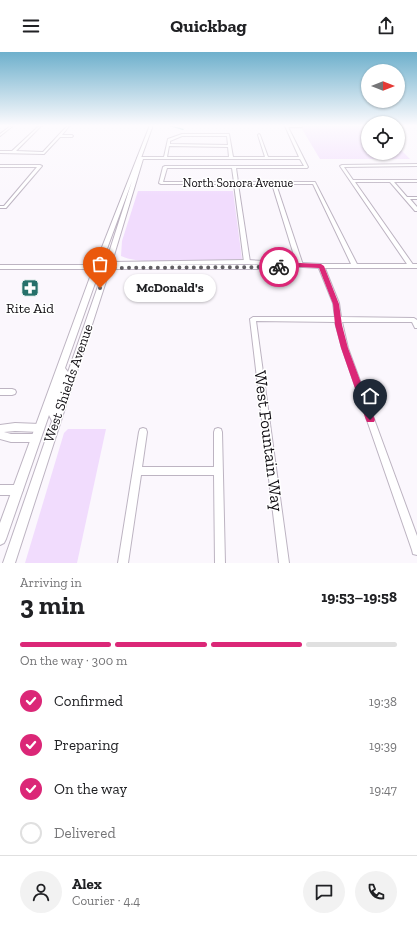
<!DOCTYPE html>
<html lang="en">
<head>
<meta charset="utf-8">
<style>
	:root { --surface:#fff; --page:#f2f2f2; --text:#202124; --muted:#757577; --line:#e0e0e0; --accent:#db2777 }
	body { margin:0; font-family:"Zilla Slab",serif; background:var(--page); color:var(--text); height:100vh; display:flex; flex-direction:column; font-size:15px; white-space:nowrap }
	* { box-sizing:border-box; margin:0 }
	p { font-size:13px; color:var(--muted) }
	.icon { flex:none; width:22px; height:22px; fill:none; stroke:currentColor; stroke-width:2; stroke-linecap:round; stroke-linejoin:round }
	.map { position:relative; height:511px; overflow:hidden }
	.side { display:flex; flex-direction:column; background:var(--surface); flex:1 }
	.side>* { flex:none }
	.needle { width:26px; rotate:90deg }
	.tools { position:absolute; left:361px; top:12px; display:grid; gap:8px }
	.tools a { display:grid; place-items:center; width:44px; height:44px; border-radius:50%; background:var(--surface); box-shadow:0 1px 3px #0004; font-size:20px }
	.pin { position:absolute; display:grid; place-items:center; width:34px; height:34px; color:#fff; margin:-41px -17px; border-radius:50% 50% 50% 0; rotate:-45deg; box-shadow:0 0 4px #0007 }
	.pin .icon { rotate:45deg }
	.courier { position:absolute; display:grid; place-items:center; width:40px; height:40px; margin:-20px; border:3px solid #db2777; border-radius:50%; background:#fff; color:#222; box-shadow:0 1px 5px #0007 }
	.bubble { position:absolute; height:28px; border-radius:14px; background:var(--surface); box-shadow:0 1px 3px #0004; font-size:13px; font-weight:800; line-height:28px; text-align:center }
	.headline em { font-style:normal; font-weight:800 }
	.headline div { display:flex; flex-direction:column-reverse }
	.headline { display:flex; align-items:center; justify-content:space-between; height:68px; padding:0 20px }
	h1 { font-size:26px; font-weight:800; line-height:30px }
	.bar { display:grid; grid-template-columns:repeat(4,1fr); gap:6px 4px; align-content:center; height:48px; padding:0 20px }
	.bar i { height:5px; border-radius:3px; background:var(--line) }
	.bar .active { background:var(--accent) }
	.bar p { grid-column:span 4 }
	.line { display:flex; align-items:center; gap:10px; padding:0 20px; border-top:1px solid var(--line) }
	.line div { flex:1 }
	.round { display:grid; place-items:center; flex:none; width:42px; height:42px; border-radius:21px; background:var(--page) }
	ol { padding:0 20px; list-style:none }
	li { display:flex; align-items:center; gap:12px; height:44px }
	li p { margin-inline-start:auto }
	li .icon { padding:4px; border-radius:50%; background:var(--accent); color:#fff; stroke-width:4 }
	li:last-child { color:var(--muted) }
	li i { width:22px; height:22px; border:2px solid var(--line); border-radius:50% }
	header { display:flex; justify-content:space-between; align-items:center; height:52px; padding:0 20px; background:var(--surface); font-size:18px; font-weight:800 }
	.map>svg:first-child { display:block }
</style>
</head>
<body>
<header><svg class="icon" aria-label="menu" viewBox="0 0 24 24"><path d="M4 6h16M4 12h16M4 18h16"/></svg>Quickbag<svg class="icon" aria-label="share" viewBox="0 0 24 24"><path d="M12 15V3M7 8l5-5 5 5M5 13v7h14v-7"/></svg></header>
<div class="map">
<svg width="417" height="511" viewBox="0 0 417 511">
	<rect width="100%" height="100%" fill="#fbf7fd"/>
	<!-- green -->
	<g fill="#f1dcfd">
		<polygon points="304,73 368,73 368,101 398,101 398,95 410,107 320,107 302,77 290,77 289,74 305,74"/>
		<path d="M 138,139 L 233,139 L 242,207 C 219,209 196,209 173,209 C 156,209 137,211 121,204 L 122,189 Z"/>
		<polygon points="68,377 106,377 77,511 25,511 64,381"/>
	</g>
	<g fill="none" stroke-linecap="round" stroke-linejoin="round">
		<!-- canal -->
		<polygon fill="#57a9a2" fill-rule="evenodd" points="166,73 168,73 184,77 183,78"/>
		<defs>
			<g id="minor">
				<polygon points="12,73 14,73 0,84 0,82"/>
				<polygon points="40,73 42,73 16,99 43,100 68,73 70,73 62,83 72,83 73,84 72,85 60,85 44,102 0,101 0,99 12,99"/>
				<path d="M 286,73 L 303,73 L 302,75 L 288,75 L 308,115 L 307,116 L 236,116 L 238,130 L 315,130 L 358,214 L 357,215 L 353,215 L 352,214 L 313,132 L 276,132 L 303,213 L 300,215 L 297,213 L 272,132 L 238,132 L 250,210 L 247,212 L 244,210 L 234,132 L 161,132 L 159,131 L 163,115 L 165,114 L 304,114 L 300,107 L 139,107 L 137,106 L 139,105 L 164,105 L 168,87 L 182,82 L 229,82 L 233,105 L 265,105 L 258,83 L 259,82 L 260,83 L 268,105 L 299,105 L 285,74 ZM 182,84 L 227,84 L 228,93 L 170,92 L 170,89 ZM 169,94 L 228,95 L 229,105 L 167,105 ZM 167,116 L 232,116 L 234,130 L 163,130 Z"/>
				<polygon points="417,112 417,114 344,115 353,128 417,128 417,130 394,130 407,145 417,145 417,147 410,147 417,155 417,159 415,159 390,130 355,130 414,214 411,216 409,215 340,114 342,113"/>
				<polygon points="0,113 40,113 42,114 6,156 0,156 0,154 4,154 37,115 0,115"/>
				<polygon points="321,212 324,214 339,251 341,265 414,266 417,268 417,276 415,276 412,270 342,270 348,296 417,484 417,503 413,502 412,498 342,296 335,270 256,269 289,511 279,511 250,267 253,265 335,265 333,251 318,214"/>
				<polygon points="0,337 12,337 15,338 16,340 15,342 12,343 0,343"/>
				<polygon points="15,371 40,372 43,373 44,376 43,379 40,380 15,379 4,380 11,382 36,382 39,383 40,386 39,389 36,390 11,390 0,387 0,373"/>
				<polygon points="143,376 146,377 147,380 142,415 214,415 214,380 215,377 218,376 221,377 222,380 225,511 215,511 214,423 141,423 128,511 118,511 139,380 140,377"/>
				<polygon points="0,433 18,433 21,435 23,438 21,441 18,443 0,443"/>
			</g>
			<path id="tertiary" d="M 150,73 L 153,73 L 141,106 L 143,107 L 112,210 L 247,208 L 321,212 L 417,212 L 417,216 L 321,216 L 284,214 L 284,216 L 282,217 L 110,217 L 15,511 L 3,511 L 52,369 L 49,363 L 6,487 L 4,491 L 0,493 L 0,471 L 93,217 L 0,217 L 0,213 L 95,213 ZM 132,129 L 106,210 L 103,211 L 103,213 L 101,213 ZM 247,212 L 271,213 L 153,213 ZM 100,217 L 104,217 L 68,320 L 65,316 Z"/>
		</defs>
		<!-- minor casing -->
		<use href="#minor" stroke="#bdb4c2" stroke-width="2"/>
		<!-- tertiary casing -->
		<use href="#tertiary" stroke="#bdb4c2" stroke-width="2"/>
		<!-- minor -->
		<use href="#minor" fill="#fff" fill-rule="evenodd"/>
		<!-- tertiary -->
		<use href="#tertiary" fill="#fff" fill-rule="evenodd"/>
	</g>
	<!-- sky -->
	<linearGradient id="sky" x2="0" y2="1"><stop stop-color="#6eb0cc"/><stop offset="0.51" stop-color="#fdfbfe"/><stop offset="1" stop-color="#fdfbfe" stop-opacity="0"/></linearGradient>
	<rect width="417" height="144" fill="url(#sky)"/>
	<!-- route -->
	<polygon fill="#db2777" points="300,211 321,212 324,214 339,252 342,273 348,296 375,368 374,370 367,370 366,368 341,296 335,273 333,252 319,216 300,215 279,217 276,215 279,213"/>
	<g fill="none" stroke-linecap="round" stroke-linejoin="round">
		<!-- done -->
		<polyline stroke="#625f64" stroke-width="4" stroke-dasharray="0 7.2" points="100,236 107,216 279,215"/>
	</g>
	<!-- icons -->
	<defs>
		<symbol id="pharmacy-square" viewBox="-11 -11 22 22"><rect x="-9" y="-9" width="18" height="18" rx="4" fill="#26706a" stroke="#fff"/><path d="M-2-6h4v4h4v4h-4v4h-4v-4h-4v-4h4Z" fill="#fff"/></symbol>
	</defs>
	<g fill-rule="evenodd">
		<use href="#pharmacy-square" x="20" y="226" width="20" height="20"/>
	</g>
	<g text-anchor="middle" stroke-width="3" stroke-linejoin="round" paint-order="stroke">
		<!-- far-street labels -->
		<g font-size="12" fill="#100d12" stroke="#fff">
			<text x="238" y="135">North Sonora Avenue</text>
		</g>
		<!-- poi labels -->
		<g font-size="14" fill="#100d12" stroke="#fff">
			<text x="30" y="261">Rite Aid</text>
		</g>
		<!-- street labels -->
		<g font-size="14" fill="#100d12" stroke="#fff">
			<text transform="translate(68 331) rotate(-71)" y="5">West Shields Avenue</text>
		</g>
		<!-- near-street labels -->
		<g font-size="17" fill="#100d12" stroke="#fff">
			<text transform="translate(269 389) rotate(83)" y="6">West Fountain Way</text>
		</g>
	</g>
</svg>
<div class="tools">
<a><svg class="needle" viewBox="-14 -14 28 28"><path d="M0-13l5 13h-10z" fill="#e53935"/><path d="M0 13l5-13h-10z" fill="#757577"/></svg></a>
<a><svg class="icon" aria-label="locate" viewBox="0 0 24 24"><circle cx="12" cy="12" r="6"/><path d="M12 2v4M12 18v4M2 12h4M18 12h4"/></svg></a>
</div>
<div class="pin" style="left:100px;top:236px;background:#ea580c"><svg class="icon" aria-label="bag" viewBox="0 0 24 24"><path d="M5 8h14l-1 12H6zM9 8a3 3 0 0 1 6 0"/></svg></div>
<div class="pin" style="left:370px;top:368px;background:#1f2937"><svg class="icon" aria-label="home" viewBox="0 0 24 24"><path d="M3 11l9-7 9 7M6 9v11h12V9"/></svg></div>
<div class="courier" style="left:279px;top:215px"><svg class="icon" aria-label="bike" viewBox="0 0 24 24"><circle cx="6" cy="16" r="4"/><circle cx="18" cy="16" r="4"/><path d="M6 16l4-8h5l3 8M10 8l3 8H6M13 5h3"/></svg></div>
<div class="bubble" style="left:124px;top:222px;width:92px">McDonald's</div>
</div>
<section class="side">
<div class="headline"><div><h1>3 min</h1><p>Arriving in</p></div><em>19:53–19:58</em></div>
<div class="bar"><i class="active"></i><i class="active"></i><i class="active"></i><i></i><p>On the way · 300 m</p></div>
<ol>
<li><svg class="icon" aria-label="check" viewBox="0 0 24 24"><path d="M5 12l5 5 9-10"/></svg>Confirmed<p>19:38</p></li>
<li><svg class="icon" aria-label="check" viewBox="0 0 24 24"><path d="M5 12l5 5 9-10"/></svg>Preparing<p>19:39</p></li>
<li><svg class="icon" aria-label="check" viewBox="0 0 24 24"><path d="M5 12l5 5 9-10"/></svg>On the way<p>19:47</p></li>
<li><i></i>Delivered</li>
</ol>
<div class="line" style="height:72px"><a class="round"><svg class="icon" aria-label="person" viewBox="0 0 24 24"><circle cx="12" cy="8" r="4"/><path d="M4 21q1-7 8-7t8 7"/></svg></a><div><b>Alex</b><p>Courier · 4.4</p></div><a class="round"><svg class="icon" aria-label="chat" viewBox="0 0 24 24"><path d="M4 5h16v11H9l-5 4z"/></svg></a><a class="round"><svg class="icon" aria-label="phone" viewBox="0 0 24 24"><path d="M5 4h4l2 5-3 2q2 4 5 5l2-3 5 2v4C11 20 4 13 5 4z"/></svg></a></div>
</section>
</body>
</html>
